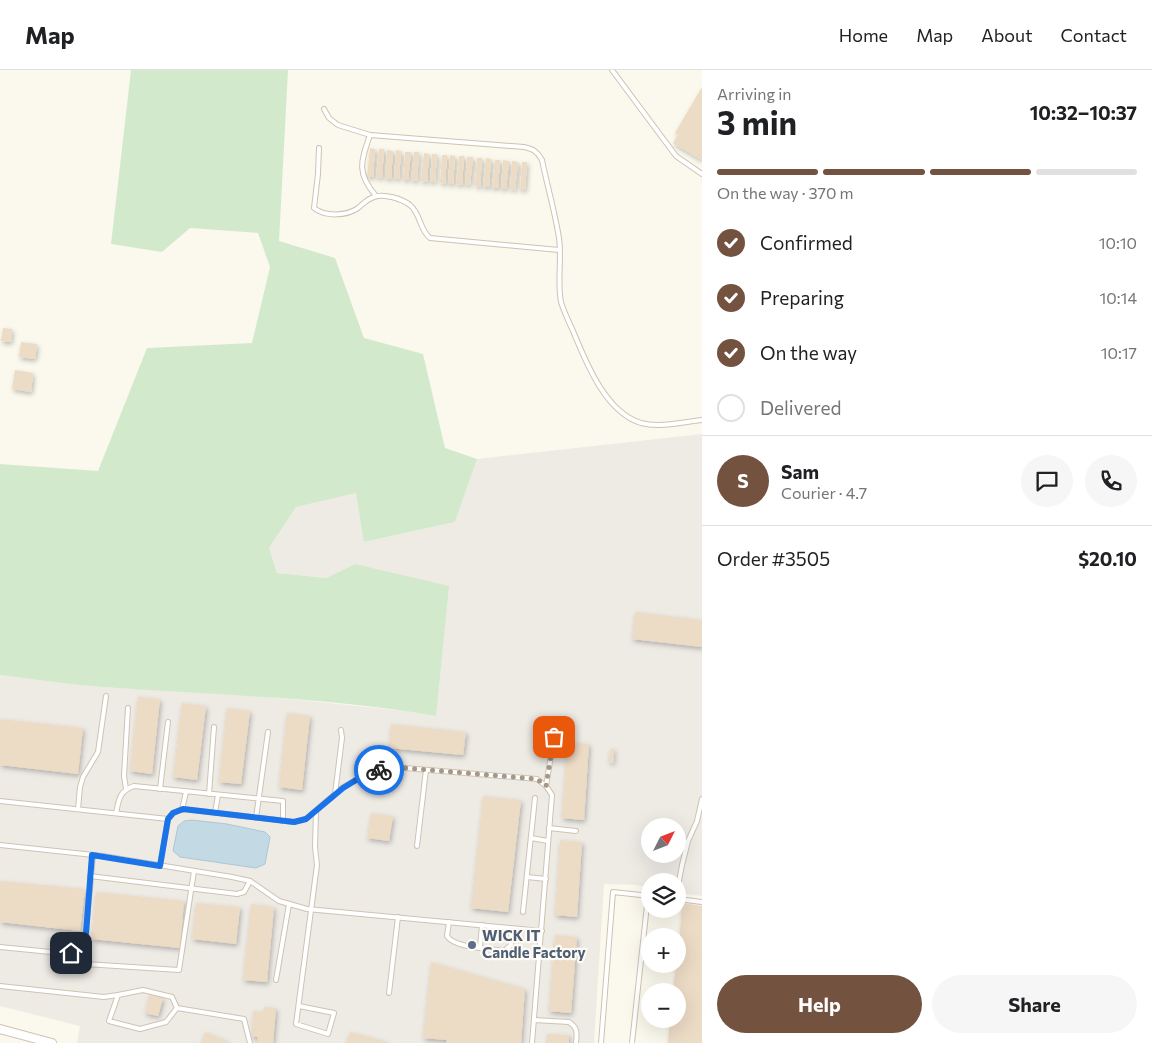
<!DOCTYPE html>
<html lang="en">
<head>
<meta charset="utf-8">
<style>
	:root { --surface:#fff; --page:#f6f6f6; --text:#202124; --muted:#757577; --line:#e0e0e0; --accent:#73523f }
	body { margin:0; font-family:Commissioner,sans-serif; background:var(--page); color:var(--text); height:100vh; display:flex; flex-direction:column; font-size:19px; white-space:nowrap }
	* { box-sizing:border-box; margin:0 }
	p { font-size:16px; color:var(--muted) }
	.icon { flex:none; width:28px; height:28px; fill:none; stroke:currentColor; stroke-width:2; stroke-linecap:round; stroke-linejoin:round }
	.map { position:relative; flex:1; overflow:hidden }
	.panel { display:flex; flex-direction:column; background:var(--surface); width:450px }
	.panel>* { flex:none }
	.needle { width:32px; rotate:48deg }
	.tools { position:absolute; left:641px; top:748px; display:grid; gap:10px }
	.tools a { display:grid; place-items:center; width:45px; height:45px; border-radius:50%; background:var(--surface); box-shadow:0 5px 20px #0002; font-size:25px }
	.pin { position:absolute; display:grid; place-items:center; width:42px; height:42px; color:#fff; margin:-21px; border-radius:10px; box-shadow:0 2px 8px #0006 }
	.courier { position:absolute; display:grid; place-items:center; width:50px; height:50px; margin:-25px; border:4px solid #1a73e8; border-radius:50%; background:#fff; color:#222; box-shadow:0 1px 6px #0007 }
	.headline em { font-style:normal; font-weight:700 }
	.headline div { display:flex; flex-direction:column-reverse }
	.headline { display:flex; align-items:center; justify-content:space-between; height:85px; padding:0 15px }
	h1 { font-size:32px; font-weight:700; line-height:38px }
	.bar { display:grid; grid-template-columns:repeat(4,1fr); gap:8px 5px; align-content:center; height:60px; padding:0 15px }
	.bar i { height:6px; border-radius:4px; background:var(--line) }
	.bar .on { background:var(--accent) }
	.bar p { grid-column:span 4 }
	.line { display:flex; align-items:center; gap:12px; padding:0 15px; border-top:1px solid var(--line) }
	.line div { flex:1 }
	.round { display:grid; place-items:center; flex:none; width:52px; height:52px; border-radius:26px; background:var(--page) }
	ol { padding:0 15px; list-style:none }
	li { display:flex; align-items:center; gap:15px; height:55px }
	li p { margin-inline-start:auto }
	li .icon { padding:5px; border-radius:50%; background:var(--accent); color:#fff; stroke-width:4 }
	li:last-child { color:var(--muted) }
	li i { width:28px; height:28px; border:2px solid var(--line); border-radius:50% }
	.button { display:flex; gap:10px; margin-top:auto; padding:10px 15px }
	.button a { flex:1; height:58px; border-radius:30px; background:var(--accent); color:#fff; font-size:20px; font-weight:700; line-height:58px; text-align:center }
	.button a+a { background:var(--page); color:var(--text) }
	header { display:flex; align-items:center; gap:30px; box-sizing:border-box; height:70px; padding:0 25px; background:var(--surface); border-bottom:1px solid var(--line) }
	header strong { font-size:24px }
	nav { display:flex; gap:28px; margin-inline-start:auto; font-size:18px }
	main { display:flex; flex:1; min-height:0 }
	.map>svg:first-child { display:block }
</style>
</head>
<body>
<header>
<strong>Map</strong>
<nav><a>Home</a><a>Map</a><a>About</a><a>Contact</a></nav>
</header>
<main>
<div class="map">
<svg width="702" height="973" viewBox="0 0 702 973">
	<defs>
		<filter id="shadow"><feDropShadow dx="1.5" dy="2.5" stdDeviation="2.5" flood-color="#0004"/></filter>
	</defs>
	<rect width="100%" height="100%" fill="#fbf8ed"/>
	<!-- industrial -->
	<path fill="#eeebe5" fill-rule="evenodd" d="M 702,364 L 702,826 L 678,823 L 678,811 L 650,811 L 650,818 L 637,815 L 604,814 L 594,973 L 77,973 L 80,956 L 0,936 L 0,605 L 101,617 L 251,625 L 406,641 L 436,646 L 355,494 L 326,508 L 277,503 L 269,478 L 296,437 L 356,422 L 365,472 L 455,452 L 477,389 ZM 650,756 L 678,756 L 678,784 L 650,784 Z"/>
	<!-- green -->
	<path fill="#d3e9cc" d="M 131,0 L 288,0 L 279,171 L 335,188 L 364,268 L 423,284 L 445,378 L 477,389 L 455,452 L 364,472 L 356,423 L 296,437 L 269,478 L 277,503 L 326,508 L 355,494 L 449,516 L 436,646 C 326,627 213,625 102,617 C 68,614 34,609 0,605 L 0,394 L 98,401 L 147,278 L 252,273 L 270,197 L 258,163 L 190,158 L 162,182 L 111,174 Z"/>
	<!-- water -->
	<polygon fill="#c3dae4" stroke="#aac7d5" points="192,750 227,754 265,762 270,767 265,794 256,798 180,787 173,781 178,756 184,751"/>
	<!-- building -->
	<g fill="#ecdbc5" filter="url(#shadow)">
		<polygon points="702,17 702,90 673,73 678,65 675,63"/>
		<polygon points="370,78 375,79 373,107 367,107"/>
		<polygon points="379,79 384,79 382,108 376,107"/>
		<polygon points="387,80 393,81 391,109 385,108"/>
		<polygon points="396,80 401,81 399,109 394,109"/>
		<polygon points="405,82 411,82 408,110 403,110"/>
		<polygon points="414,82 419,82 417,111 411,110"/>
		<polygon points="424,83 429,84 427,112 421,111"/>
		<polygon points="432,84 437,84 435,112 430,112"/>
		<polygon points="442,85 447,85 445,114 440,113"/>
		<polygon points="450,85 455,86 453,114 448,114"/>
		<polygon points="459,86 464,86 462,115 456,114"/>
		<polygon points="467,87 473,87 470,115 465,115"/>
		<polygon points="477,88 482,88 480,117 475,116"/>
		<polygon points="486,88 491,89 489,117 483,117"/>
		<polygon points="495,90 500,90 498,118 492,118"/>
		<polygon points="503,90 509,91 506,119 501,119"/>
		<polygon points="512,91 518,92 515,120 510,119"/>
		<polygon points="522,92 527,92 525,120 520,120"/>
		<polygon points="3,258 12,259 11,272 1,271"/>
		<polygon points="21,272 37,274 35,289 19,287"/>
		<polygon points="15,300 33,303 31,322 12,319"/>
		<polygon points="635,542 702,550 702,577 632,569"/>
		<polygon points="138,627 160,629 152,704 130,701"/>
		<polygon points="182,633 206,636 197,710 173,707"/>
		<polygon points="227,638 250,641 241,714 219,712"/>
		<polygon points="287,643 310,646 302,720 279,717"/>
		<polygon points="0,649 83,658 78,704 0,695"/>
		<polygon points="391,654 466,662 463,685 389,678"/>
		<polygon points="567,672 589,674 584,750 562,748"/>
		<polygon points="610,679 614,679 613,693 609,692"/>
		<polygon points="483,726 521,730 508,842 471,838"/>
		<polygon points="371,743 393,746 389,771 367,768"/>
		<polygon points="560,770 582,772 577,847 555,845"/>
		<polygon points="0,811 85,819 80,861 0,852"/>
		<polygon points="96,822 184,831 180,878 91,869"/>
		<polygon points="196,833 240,837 236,874 192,869"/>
		<polygon points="682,833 702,836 702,973 668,973 670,949 678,949 678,921 673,921 676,894 678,894"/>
		<polygon points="251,834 274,837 267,912 243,910"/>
		<polygon points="555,865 577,867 571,943 549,941"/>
		<polygon points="431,892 525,919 521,973 446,973 447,970 423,968"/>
		<polygon points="149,925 163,928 158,946 145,943"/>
		<polygon points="264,937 276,938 273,973 257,973 258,967 252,967 253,941 263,942"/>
		<polygon points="205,962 227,971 226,973 201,973"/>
		<polygon points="350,962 387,972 387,973 346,973"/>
		<polygon points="547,964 569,965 569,973 547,973"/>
	</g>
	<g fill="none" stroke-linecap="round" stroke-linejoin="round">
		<defs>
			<g id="lane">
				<polyline points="612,0 676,86 702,104"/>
				<path d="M 324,39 L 329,48 L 338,55 L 370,65 L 524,77 C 533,79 537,81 542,90 C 547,115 555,142 559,168 C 562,189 557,211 561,232 C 564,242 569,252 573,261 C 586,292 605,342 641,353 C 660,358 683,352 702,350"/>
				<path d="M 370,65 C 361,91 356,103 376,126"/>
				<path d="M 319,78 L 318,104 L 314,138 C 325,147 347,146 358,138 C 363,134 367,129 374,127 C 384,123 402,129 410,135 C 421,144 419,159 430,168 L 559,180"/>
				<polyline points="546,716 554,667"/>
				<polyline points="126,719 124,706 128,638"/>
				<polyline points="160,719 168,652"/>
				<polyline points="209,724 214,657"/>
				<polyline points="335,724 342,668 341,660"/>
				<polyline points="0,731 168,749 173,743 183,739 294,752 306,749 343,717 361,707 377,701 393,697 537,709 546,716 552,725 532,973"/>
				<polyline points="78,739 80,717 83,707 98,682 106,626"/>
				<polyline points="182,740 186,722"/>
				<path d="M 116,743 C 119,730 119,721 134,716 L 283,731 L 283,751"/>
				<polyline points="215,743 218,725"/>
				<polyline points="256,748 268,662"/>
				<polyline points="549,758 576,761"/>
				<polyline points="531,768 548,771"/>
				<polyline points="0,775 103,786 232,807 250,811 279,831 307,839 542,861"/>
				<polyline points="417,776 426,700"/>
				<polyline points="160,796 168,749"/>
				<polyline points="90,806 237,824 244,822 250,811"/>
				<polyline points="527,807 546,809"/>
				<polyline points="678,816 682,795 688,771 697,751 702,729"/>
				<polyline points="678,829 702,832"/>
				<polyline points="523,842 535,728"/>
				<path d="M 449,852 L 447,866 C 454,878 491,879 504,881 L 511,875 L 511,858"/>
				<polyline points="0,877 61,883 71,883 78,878 86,863 93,785"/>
				<polyline points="480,877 482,855"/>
				<polyline points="70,883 85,894 179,900 194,801"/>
				<polyline points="276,910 289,834"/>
				<polyline points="0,916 104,927 118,925"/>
				<polygon points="143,920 172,927 177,938 166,952 140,959 109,951 118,925"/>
				<polyline points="389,923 398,847"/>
				<polyline points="299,936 334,943 328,964 296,954 317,795 315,777 316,741"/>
				<polyline points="177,938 244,949 250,973"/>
				<path d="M 534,950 L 569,952 C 578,958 577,963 576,973"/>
				<polyline points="601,973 613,822 650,826"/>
				<polyline points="632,973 648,826"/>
			</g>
			<polyline id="street" points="0,959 52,973"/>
		</defs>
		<!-- lane casing -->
		<use href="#lane" stroke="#cdc3b3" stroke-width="6"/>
		<!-- street casing -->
		<use href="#street" stroke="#cdc3b3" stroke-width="10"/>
		<!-- lane -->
		<use href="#lane" stroke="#fff" stroke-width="4"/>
		<!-- street -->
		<use href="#street" stroke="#fff" stroke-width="8"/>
	</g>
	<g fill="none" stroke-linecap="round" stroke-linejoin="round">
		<!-- done -->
		<polyline stroke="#a59888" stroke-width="5" stroke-dasharray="0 9" points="379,700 393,697 537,709 546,716 554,667"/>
		<!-- route -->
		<polyline stroke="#1a73e8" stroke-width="6" points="71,883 78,878 86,863 92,785 160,796 168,749 173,743 183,739 294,752 306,749 343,718 361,707 379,700"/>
	</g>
	<!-- markers -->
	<circle fill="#5c6f8a" stroke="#fefbf4" stroke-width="2" cx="472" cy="875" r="5"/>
	<g text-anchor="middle" stroke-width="4.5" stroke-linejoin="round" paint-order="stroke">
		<!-- service labels -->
		<g font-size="15" font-weight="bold" fill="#4e5e75" stroke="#fefbf4" text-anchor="start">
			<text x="482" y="871">WICK IT<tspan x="482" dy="17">Candle Factory</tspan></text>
		</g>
	</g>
</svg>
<div class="tools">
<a><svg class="needle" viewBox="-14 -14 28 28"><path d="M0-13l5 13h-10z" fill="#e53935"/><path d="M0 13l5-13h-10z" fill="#757577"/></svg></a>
<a><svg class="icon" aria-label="layers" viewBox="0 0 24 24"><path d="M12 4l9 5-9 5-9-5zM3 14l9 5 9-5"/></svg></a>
<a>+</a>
<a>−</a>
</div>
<div class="pin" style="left:554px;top:667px;background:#ea580c"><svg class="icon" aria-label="bag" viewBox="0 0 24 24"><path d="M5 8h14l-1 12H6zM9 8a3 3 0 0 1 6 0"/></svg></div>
<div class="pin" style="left:71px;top:883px;background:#1f2937"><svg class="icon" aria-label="home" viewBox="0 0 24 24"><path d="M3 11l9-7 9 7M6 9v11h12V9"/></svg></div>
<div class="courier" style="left:379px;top:700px"><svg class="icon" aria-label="bike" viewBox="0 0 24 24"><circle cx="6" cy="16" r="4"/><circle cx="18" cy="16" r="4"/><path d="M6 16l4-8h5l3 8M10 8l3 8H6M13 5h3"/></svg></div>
</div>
<section class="panel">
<div class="headline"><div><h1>3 min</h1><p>Arriving in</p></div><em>10:32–10:37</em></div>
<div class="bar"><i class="on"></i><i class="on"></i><i class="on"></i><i></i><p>On the way · 370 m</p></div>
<ol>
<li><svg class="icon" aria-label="check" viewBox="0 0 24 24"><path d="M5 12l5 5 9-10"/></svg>Confirmed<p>10:10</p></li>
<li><svg class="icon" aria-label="check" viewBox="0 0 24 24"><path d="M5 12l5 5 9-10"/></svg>Preparing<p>10:14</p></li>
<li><svg class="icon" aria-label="check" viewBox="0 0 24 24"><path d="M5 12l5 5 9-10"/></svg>On the way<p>10:17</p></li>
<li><i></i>Delivered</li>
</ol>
<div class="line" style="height:90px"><b class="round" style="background:var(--accent);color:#fff">S</b><div><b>Sam</b><p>Courier · 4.7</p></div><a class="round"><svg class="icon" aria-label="chat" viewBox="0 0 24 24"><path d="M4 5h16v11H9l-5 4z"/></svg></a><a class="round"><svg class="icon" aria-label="phone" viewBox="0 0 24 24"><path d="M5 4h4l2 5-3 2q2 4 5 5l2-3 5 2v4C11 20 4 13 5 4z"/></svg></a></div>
<div class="line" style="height:65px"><div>Order #3505</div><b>$20.10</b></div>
<div class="button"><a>Help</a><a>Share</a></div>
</section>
</main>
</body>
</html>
